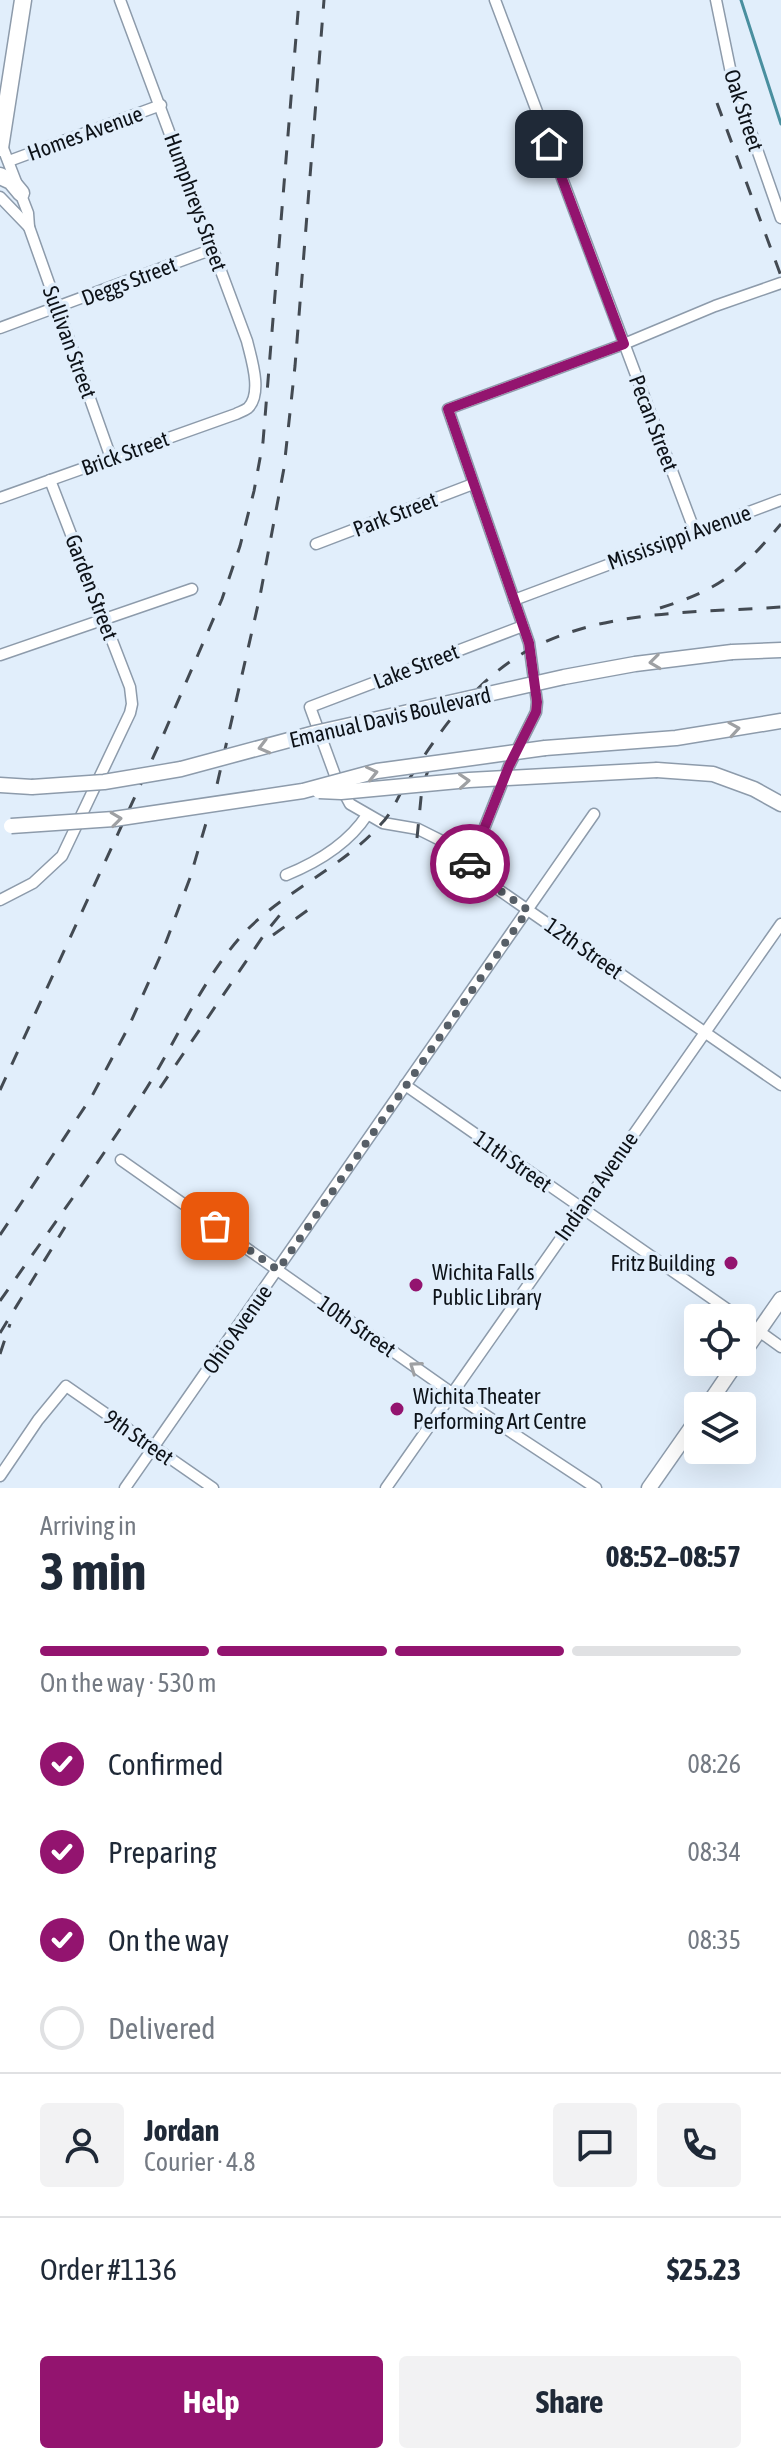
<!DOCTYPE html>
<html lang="en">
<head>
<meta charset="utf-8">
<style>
	:root { --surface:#fff; --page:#f2f2f3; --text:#1f2937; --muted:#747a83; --line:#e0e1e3; --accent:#93146f }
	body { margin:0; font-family:"Asap Condensed",sans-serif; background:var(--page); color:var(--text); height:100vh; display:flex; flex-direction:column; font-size:30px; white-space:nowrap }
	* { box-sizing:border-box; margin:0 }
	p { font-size:26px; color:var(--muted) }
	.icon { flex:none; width:44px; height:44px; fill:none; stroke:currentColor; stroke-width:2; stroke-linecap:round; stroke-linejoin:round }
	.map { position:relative; height:1488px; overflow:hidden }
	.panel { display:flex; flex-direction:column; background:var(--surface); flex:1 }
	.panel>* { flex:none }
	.fabs { position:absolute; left:684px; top:1304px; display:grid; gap:16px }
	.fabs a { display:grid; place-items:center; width:72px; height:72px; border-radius:8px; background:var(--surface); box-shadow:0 8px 32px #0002; font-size:40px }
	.pin { position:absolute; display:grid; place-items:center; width:68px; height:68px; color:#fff; margin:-34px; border-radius:16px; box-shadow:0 4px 12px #0006 }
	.courier { position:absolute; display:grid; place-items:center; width:80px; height:80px; margin:-40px; border:6px solid #93146f; border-radius:50%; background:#fff; color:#222; box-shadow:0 2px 10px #0007 }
	.headline em { font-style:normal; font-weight:700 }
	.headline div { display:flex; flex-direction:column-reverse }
	.headline { display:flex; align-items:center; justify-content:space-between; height:136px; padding:0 40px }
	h1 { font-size:52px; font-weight:700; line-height:60px }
	.bar { display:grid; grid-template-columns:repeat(4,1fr); gap:12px 8px; align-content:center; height:96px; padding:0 40px }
	.bar i { height:10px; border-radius:6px; background:var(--line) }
	.bar .on { background:var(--accent) }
	.bar p { grid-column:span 4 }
	.line { display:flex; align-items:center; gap:20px; padding:0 40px; border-top:2px solid var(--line) }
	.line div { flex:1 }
	.round { display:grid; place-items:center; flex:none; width:84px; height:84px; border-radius:8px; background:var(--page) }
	ol { padding:0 40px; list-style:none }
	li { display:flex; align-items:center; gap:24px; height:88px }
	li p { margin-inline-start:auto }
	li .icon { padding:8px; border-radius:50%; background:var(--accent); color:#fff; stroke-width:4 }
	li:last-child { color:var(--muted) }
	li i { width:44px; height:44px; border:4px solid var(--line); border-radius:50% }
	.button { display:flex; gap:16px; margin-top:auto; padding:16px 40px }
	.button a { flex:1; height:92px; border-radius:8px; background:var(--accent); color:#fff; font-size:32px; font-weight:700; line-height:92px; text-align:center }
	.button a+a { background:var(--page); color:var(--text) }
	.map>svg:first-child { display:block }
</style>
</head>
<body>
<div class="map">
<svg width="781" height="1488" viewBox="0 0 781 1488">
	<rect width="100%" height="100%" fill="#e1eefb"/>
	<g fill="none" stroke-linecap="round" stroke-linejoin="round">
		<!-- stream -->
		<polyline stroke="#498f9f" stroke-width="3" points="741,0 781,124"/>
		<defs>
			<g id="minor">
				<polyline points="495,0 695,532"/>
				<polyline points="716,0 732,78 781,218"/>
				<polyline points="1,143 28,213 29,227 111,458"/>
				<polyline points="9,161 161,105"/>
				<polyline points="0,197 29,227"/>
				<polyline points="0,328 213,249"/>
				<path d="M 0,498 L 236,414 C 240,412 244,411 248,408 C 263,393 251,358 247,341 L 120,0"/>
				<polyline points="316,544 473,484"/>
				<polyline points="514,600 781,500"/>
				<polyline points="523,626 310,707 336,778 350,804 383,823 418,829 440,840 499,890 781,1085"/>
				<polyline points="0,655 192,589"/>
				<polyline points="470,864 509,766 536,712 537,702 529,643 448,409 624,344 715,306 781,283"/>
				<path d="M 286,875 C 318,862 348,844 367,815"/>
				<polyline points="0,900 33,883 62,856 130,713 132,704 130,687 50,480"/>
				<polyline points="405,1085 740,1318"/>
				<polyline points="121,1160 452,1393 596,1488"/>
				<polyline points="742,1319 781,1347"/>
				<polyline points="0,1476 38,1420 66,1386 213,1488"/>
				<polyline points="125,1488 594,814"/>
				<polyline points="386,1488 781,924"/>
			</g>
			<g id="secondary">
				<polyline points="732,652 781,650"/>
				<polyline points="545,748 676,738 781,721"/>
				<polyline points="657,770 713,774 754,789 781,804"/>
				<polyline points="0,785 32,787"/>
				<polyline points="742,1355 781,1299"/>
				<polyline points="707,1406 737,1362"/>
				<polyline points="649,1488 698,1418"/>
			</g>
			<g id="primary">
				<polyline points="0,148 23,0"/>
				<polyline points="0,176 11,181 21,193"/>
			</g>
		</defs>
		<!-- minor casing -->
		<use href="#minor" stroke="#8d9bab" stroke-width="13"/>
		<!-- secondary casing -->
		<use href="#secondary" stroke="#8d9bab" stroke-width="17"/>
		<!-- primary casing -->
		<use href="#primary" stroke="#8d9bab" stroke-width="19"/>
		<!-- minor -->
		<use href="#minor" stroke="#fff" stroke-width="10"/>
		<!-- secondary -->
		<use href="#secondary" stroke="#fff" stroke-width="14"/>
		<!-- primary -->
		<use href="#primary" stroke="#fff" stroke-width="16"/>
		<!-- rail -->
		<g stroke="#434a52" stroke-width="3" stroke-dasharray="14 14" stroke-linecap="butt">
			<polyline points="717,103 781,276"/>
			<path d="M 660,608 C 721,589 740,572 781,524"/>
			<polyline points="417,838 422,788 433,756"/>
			<polyline points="273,935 315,905"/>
			<polyline points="160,1088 266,932 288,905"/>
			<polyline points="0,1090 162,738 222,599 240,546 254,491 263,442 299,0"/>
			<polyline points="0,1235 92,1096 129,1026 163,950 190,878 216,789 260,596 284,468 295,366 324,0"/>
			<path d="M 0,1301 C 47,1233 97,1166 141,1097 C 177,1042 202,976 248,929 C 288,889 343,867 381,824 C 391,814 396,801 403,789 C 435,737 473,681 527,651 C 602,609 697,613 781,607"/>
			<polyline points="0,1333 65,1227"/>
			<polyline points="0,1354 10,1324"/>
		</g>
		<defs>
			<g id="secondary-bridge">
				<polyline points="32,787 104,782 181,769 315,733 564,677 635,664 732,652"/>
				<polyline points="319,791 341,792 469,780 657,770"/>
				<polyline points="11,826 114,819 303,791 377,771 545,748"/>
			</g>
		</defs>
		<!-- secondary-bridge casing -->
		<use href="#secondary-bridge" stroke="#8d9bab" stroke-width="17" stroke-linecap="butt"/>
		<!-- secondary-bridge -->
		<use href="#secondary-bridge" stroke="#fff" stroke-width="14"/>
	</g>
	<!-- one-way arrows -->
	<defs><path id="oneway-chevron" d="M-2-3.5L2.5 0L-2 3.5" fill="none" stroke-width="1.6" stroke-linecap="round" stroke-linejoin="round" transform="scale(2)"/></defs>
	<g stroke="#9ea0a3">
		<use href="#oneway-chevron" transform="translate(655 662) rotate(173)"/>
		<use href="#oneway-chevron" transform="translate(734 729) rotate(-9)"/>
		<use href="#oneway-chevron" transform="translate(264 747) rotate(165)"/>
		<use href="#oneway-chevron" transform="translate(372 773) rotate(-13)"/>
		<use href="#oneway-chevron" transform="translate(464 781) rotate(-4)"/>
		<use href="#oneway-chevron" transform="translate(116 819) rotate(-7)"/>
		<use href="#oneway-chevron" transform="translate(415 1367) rotate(-145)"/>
	</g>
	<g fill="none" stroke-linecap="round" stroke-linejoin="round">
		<!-- done -->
		<polyline stroke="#575f67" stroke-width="8" stroke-dasharray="0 14.4" points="215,1226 278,1270 528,910 499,890 470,864"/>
		<!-- route -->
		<polyline stroke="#93146f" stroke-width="10" points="470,864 509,766 536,712 537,702 529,643 448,409 624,344 549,144"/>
	</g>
	<!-- markers -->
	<g fill="#93146f" stroke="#e1eefb" stroke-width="3">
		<circle cx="731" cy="1263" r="8"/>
		<circle cx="416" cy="1285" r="8"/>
		<circle cx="397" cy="1409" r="8"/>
	</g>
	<g text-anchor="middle" stroke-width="7" stroke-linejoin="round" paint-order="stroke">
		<!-- street labels -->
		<g font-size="22" fill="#0d1218" stroke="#e1eefb">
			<text transform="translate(744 110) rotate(72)" y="8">Oak Street</text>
			<text transform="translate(85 133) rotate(-20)" y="8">Homes Avenue</text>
			<text transform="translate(196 202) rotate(70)" y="8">Humphreys Street</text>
			<text transform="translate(129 281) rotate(-21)" y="8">Deggs Street</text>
			<text transform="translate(70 342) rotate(70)" y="8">Sullivan Street</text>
			<text transform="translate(654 423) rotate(69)" y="8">Pecan Street</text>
			<text transform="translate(125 453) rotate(-20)" y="8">Brick Street</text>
			<text transform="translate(395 514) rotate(-21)" y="8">Park Street</text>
			<text transform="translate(679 537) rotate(-20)" y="8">Mississippi Avenue</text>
			<text transform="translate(92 587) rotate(69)" y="8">Garden Street</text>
			<text transform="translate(416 666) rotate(-21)" y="8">Lake Street</text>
			<text transform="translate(390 717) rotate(-13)" y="8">Emanual Davis Boulevard</text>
			<text transform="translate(584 948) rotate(35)" y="8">12th Street</text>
			<text transform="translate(513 1161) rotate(35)" y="8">11th Street</text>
			<text transform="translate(596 1186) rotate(-55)" y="8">Indiana Avenue</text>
			<text transform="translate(357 1326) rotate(35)" y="8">10th Street</text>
			<text transform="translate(237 1329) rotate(-55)" y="8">Ohio Avenue</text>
			<text transform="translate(139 1437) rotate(35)" y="8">9th Street</text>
		</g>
		<!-- poi labels -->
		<g font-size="22" fill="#0d1218" stroke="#e1eefb" text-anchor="start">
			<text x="715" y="1271" text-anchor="end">Fritz Building</text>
			<text x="432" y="1280">Wichita Falls<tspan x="432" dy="25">Public Library</tspan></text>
			<text x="413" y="1404">Wichita Theater<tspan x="413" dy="25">Performing Art Centre</tspan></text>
		</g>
	</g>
</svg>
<div class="fabs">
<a><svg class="icon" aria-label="locate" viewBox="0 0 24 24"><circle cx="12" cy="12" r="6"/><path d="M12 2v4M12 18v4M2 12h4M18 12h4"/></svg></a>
<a><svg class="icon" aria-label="layers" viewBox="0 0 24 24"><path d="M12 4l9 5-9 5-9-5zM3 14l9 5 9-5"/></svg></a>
</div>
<div class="pin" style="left:215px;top:1226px;background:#ea580c"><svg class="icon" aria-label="bag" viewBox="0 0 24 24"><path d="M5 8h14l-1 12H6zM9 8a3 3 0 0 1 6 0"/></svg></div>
<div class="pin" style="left:549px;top:144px;background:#1f2937"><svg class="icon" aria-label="home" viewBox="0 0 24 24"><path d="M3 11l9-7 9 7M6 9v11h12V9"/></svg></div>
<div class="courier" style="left:470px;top:864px"><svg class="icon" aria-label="car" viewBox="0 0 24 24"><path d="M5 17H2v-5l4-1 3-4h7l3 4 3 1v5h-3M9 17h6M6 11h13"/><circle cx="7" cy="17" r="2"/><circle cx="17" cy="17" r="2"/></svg></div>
</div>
<section class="panel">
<div class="headline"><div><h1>3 min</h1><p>Arriving in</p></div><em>08:52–08:57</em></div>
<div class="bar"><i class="on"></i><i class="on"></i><i class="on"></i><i></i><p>On the way · 530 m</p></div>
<ol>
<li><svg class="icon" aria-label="check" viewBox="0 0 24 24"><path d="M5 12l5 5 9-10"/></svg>Confirmed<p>08:26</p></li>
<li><svg class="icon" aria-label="check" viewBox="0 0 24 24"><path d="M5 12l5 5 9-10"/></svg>Preparing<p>08:34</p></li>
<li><svg class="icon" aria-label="check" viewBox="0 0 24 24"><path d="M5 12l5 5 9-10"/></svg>On the way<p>08:35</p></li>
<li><i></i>Delivered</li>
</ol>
<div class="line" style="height:144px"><a class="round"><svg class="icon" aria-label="person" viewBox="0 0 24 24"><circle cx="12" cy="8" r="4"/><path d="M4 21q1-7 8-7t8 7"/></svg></a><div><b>Jordan</b><p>Courier · 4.8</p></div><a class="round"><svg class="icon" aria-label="chat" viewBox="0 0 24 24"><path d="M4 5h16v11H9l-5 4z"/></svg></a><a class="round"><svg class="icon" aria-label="phone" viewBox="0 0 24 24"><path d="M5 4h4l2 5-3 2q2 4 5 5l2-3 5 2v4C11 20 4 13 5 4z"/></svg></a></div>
<div class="line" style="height:104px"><div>Order #1136</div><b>$25.23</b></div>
<div class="button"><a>Help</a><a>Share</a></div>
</section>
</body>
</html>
